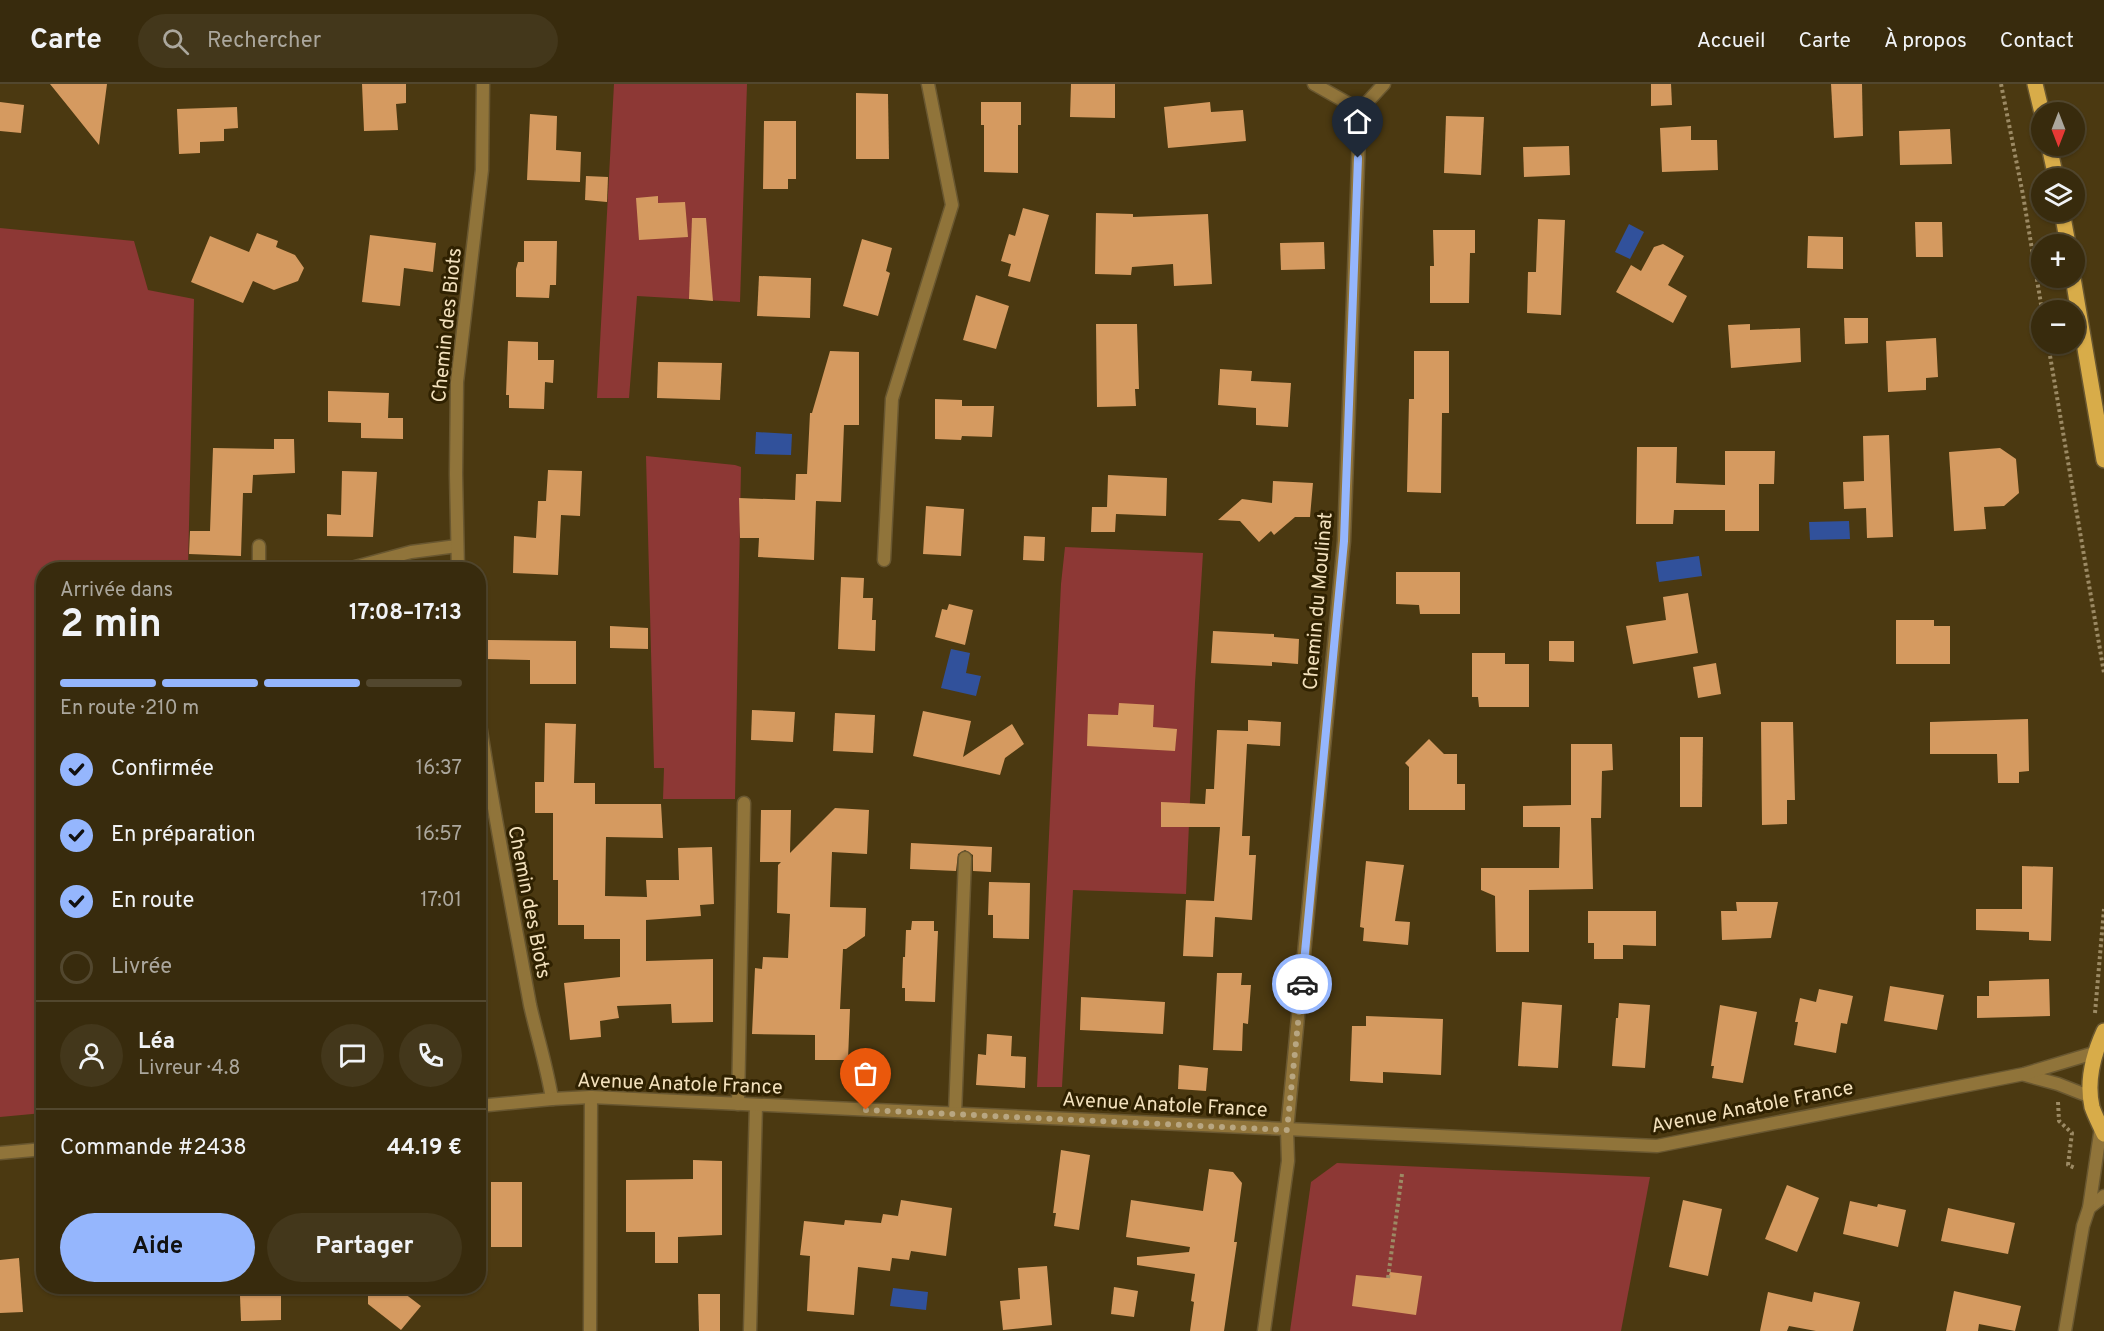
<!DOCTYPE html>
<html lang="fr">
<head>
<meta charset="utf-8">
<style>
	:root { --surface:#382b0d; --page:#43371b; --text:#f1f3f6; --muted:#aba79d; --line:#52472e; --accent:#95b6fd }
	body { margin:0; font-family:Overpass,sans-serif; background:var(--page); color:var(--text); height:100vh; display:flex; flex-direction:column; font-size:22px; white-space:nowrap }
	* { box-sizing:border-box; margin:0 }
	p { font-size:20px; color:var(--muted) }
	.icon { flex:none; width:33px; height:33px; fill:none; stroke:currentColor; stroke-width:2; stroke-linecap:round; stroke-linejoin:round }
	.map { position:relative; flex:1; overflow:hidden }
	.sheet { position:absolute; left:36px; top:478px; width:450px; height:732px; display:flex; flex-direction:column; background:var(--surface); border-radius:24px; box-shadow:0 2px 4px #0004,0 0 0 2px var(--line) }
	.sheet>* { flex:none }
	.needle { width:39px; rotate:180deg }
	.fabs { position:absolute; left:2031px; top:18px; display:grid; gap:12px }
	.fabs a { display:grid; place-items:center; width:54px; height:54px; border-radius:50%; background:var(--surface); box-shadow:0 2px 4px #0004,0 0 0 2px var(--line); font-size:30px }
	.pin { position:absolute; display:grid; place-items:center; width:51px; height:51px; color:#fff; margin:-62px -26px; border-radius:50% 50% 50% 0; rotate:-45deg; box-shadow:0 0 6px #0007 }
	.pin .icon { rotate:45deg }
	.courier { position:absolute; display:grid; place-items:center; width:60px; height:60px; margin:-30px; border:4px solid #95b6fd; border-radius:50%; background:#fff; color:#222; box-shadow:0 2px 8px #0007 }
	.overview em { font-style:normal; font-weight:700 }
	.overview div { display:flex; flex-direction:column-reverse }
	.overview { display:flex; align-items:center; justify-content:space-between; height:102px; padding:0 24px }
	h1 { font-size:39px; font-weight:700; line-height:45px }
	.bar { display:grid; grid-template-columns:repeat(4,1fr); gap:9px 6px; align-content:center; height:72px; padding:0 24px }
	.bar i { height:8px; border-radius:4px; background:var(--line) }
	.bar .selected { background:var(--accent) }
	.bar p { grid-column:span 4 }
	.line { display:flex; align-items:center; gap:15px; padding:0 24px; border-top:2px solid var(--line) }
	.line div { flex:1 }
	.round { display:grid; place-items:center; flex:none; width:63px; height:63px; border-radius:32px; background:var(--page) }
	ol { padding:0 24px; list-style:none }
	li { display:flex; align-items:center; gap:18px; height:66px }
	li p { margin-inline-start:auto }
	li .icon { padding:6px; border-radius:50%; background:var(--accent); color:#111; stroke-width:4 }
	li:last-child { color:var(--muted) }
	li i { width:33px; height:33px; border:3px solid var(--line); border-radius:50% }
	.cta { display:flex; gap:12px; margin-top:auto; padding:12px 24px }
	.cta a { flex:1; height:69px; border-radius:36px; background:var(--accent); color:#111; font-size:24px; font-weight:700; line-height:69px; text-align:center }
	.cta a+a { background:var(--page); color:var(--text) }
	header { display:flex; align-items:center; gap:36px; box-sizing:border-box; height:84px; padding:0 30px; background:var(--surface); border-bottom:2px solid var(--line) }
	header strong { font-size:28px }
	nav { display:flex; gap:33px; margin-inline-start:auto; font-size:21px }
	.search { width:420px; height:54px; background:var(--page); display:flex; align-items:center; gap:15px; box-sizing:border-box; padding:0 21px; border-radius:33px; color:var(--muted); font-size:22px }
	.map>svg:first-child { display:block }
</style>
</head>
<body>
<header>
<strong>Carte</strong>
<div class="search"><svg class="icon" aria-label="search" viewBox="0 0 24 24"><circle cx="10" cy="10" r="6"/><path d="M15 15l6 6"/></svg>Rechercher</div>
<nav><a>Accueil</a><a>Carte</a><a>À propos</a><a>Contact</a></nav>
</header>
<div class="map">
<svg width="2104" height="1247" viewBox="0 0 2104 1247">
	<rect width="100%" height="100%" fill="#4b3911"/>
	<!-- green -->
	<g fill="#8d3835">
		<polygon points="614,0 747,0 740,218 637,212 629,314 597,314"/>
		<polygon points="0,144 134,157 148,206 194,215 188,486 44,486 43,1029 0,1033"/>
		<polygon points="646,372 735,381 741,383 735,715 663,715 664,684 654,684"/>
		<polygon points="1065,463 1203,469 1195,599 1186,810 1073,806 1062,1003 1037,1003 1061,500"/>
		<polygon points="1337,1079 1650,1093 1621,1247 1290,1247 1311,1098"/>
	</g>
	<!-- water -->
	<g fill="#31519b">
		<polygon points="1629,140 1644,148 1630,175 1615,168"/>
		<polygon points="756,348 792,350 791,371 755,370"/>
		<polygon points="1849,437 1850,455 1810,456 1809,438"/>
		<polygon points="1699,472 1702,492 1659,498 1656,478"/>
		<polygon points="951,565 970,569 966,589 981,592 976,612 941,604"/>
		<polygon points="893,1204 928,1208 926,1226 890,1222"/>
	</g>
	<!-- building -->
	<g fill="#d59a60">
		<polygon points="50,0 107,0 99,61 71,26"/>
		<polygon points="362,0 406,0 406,19 396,20 398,46 364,47"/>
		<polygon points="1071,0 1115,0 1115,34 1070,33"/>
		<polygon points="1651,0 1671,0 1672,21 1651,22"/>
		<polygon points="1831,0 1862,0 1863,52 1834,54"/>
		<polygon points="856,9 888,10 889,75 856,75"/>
		<polygon points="0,18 24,21 21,49 0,47"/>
		<polygon points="981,18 1021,18 1021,41 1018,41 1018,89 984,88 984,41 981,41"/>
		<polygon points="1210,18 1211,28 1243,26 1246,57 1168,64 1164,23"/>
		<polygon points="237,23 238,44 224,45 224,57 200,58 200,69 179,70 177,25"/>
		<polygon points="530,30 557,32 556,66 581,68 580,98 527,96"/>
		<polygon points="1446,32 1484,33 1481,91 1444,89"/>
		<polygon points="764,37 796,37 796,95 788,95 788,105 763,105"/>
		<polygon points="1691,42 1691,56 1717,56 1718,86 1662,88 1660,44"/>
		<polygon points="1950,45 1952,80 1900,81 1899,47"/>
		<polygon points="1569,62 1570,91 1524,93 1523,63"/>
		<polygon points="586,92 608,93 607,118 585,116"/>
		<polygon points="658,112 658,119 685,118 688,153 639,156 636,114"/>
		<polygon points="1023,124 1049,131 1030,198 1008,192 1011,180 1001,177 1009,150 1015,152"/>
		<polygon points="1096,129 1133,130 1133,133 1208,130 1212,200 1174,202 1173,180 1132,183 1131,191 1095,190"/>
		<polygon points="692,134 706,134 713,217 689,215"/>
		<polygon points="1538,135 1565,136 1561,231 1527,229 1528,188 1536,188"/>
		<polygon points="1915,138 1942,138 1943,173 1916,173"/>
		<polygon points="1433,146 1475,146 1475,169 1470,169 1469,219 1430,219 1430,182 1434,182"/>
		<polygon points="257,149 278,157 276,163 295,171 304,184 298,197 274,206 253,197 243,219 191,198 210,152 249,168"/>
		<polygon points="370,151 436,159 433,188 404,184 400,222 362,218"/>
		<polygon points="1808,152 1843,153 1843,185 1807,184"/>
		<polygon points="862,155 892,164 886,187 890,189 878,232 843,222"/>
		<polygon points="524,157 557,157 556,201 550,201 549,214 516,213 516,185 518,178 524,178"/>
		<polygon points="1324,158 1325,185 1281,186 1280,159"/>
		<polygon points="1663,160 1684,172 1668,201 1687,212 1673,239 1616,208 1631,181 1641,187 1654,163"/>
		<polygon points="759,192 811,194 810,234 757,232"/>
		<polygon points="976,211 1009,222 996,265 963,256"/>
		<polygon points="1844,234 1868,234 1868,259 1845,260"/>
		<polygon points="1096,240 1137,240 1139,305 1135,305 1136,322 1097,323"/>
		<polygon points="1750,240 1750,246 1800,244 1801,278 1731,284 1728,241"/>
		<polygon points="1936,254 1938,293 1926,294 1926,306 1888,308 1886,257"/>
		<polygon points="508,257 538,258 538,276 554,276 553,299 545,298 544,325 509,324 509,311 506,311"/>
		<polygon points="830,267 859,268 859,341 844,341 841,418 816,417 814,476 758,473 759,454 740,454 739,414 795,416 796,390 807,390 810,329 812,329"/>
		<polygon points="1414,267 1449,267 1449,329 1442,329 1441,409 1407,408 1409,315 1414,315"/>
		<polygon points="658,278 722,279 720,316 657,314"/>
		<polygon points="1220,285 1252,287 1251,297 1291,299 1288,343 1256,341 1256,324 1218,321"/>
		<polygon points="328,307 389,309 388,334 403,334 403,355 361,354 361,339 328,338"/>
		<polygon points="935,315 962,316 962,322 994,322 992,353 962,352 961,356 935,355"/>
		<polygon points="1889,351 1893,453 1867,454 1866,424 1844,425 1843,398 1864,397 1863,352"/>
		<polygon points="274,355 294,355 295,389 253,391 252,409 243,409 241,472 189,470 190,447 210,447 213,364 274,365"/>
		<polygon points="1637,363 1677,363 1676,399 1725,401 1725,367 1775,367 1774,400 1759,400 1759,447 1725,447 1725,426 1674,426 1673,440 1636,440"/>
		<polygon points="2000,364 2016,375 2019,409 2004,422 1984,423 1986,445 1954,447 1949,368"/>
		<polygon points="548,386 582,387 580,432 561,431 558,491 513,489 514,452 536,454 538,417 546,417"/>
		<polygon points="342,387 377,388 373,453 327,452 327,430 341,431"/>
		<polygon points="1108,391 1167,394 1166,432 1116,430 1115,448 1091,448 1092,423 1107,423"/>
		<polygon points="1273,397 1313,399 1310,433 1295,433 1274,451 1271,447 1259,458 1240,437 1218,436 1242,415 1272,419"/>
		<polygon points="926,422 964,425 961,472 923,470"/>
		<polygon points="1024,452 1045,453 1044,477 1023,476"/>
		<polygon points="1396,488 1460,488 1460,530 1420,530 1419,521 1396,520"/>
		<polygon points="841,493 864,494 863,514 873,514 872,536 876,536 875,567 838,565"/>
		<polygon points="1688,509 1698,569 1633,580 1626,542 1666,536 1663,513"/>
		<polygon points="949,520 973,526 965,561 935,553 942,525 947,526"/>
		<polygon points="1896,536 1934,536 1934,542 1950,542 1950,580 1896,580"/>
		<polygon points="610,542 648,544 648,565 610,564"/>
		<polygon points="1213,547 1274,550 1274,553 1299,555 1298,580 1272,578 1272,582 1211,579"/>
		<polygon points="486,556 576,557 576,600 530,600 530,576 485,575"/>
		<polygon points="1549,557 1574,557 1574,578 1549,577"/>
		<polygon points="1472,569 1505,569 1505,580 1529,580 1529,623 1479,623 1478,613 1472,613"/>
		<polygon points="1716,579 1721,610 1698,614 1693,583"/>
		<polygon points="1119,619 1154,621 1153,643 1177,645 1175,667 1087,662 1088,630 1118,631"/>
		<polygon points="752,626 795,628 793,658 751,656"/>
		<polygon points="923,627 971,637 963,673 1012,640 1024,660 1005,674 1000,691 913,672"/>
		<polygon points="835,629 875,631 873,669 833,667"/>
		<polygon points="2028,635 2029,687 2019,688 2019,699 1998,699 1997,670 1930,670 1930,638"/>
		<polygon points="1248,636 1281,638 1280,662 1247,660 1242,752 1250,752 1249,771 1256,771 1252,836 1215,833 1213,873 1183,872 1186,816 1214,817 1220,743 1161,743 1161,718 1205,720 1206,705 1214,705 1217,646 1248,647"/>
		<polygon points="1761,638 1793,638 1795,716 1787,716 1787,740 1762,741"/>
		<polygon points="545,639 576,640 574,699 595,699 595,720 661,720 663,754 606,753 605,812 647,813 646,796 679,796 678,764 712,763 714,820 700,821 701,832 646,836 646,877 713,875 713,938 672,939 671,920 617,922 619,934 600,937 601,953 570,956 564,899 620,893 620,855 584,855 584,841 558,841 558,796 553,796 553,729 535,729 535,698 544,698"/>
		<polygon points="1680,653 1703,653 1702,723 1680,723"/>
		<polygon points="1429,655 1444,670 1457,670 1457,700 1465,700 1465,726 1409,726 1409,683 1405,679"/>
		<polygon points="1571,660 1612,660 1613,686 1602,687 1601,734 1591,734 1593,805 1529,806 1529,868 1496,868 1495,812 1481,806 1481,784 1559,784 1560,743 1523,743 1523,722 1571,721"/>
		<polygon points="835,724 869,726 867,770 832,768 830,823 866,824 865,852 846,865 843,865 840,925 850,925 848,976 815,976 815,951 752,950 755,884 762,885 763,873 788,874 790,830 777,829 778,781 781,778 760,778 761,726 791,726 790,769"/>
		<polygon points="911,759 992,763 991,788 973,787 973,771 965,766 958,770 956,787 910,785"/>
		<polygon points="1366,777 1404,781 1395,837 1410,838 1408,861 1363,857 1364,844 1360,843"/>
		<polygon points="2022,782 2053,783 2051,857 2029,856 2029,848 1976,846 1976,825 2022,825"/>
		<polygon points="989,798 1030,799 1029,855 993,854 993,831 988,831"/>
		<polygon points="1736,818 1778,818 1771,854 1722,856 1721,827 1737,827"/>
		<polygon points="1588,827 1656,827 1656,862 1623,861 1623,875 1594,875 1594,859 1588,859"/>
		<polygon points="912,837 934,837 934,847 938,847 935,918 905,917 905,904 902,904 903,873 905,873 906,846 911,846"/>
		<polygon points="1217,889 1242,889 1241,901 1251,901 1248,940 1243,939 1242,967 1213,966"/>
		<polygon points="2049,895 2050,932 1977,934 1977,912 1989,912 1989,897"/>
		<polygon points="1890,902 1944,911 1937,946 1884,937"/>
		<polygon points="1819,905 1853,912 1847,940 1841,939 1836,969 1794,961 1798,938 1795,938 1800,914 1816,918"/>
		<polygon points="1081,913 1165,918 1163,950 1080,946"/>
		<polygon points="1522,918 1562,921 1558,984 1518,982"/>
		<polygon points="1619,919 1650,921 1645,984 1612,982 1616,934 1618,934"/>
		<polygon points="1720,921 1757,928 1743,999 1712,994 1714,982 1711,982"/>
		<polygon points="1366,932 1443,935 1441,991 1383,988 1383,999 1350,997 1352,942 1366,942"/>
		<polygon points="987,950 1012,952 1011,972 1026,973 1025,1004 976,1001 978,970 986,971"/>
		<polygon points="1179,981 1208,984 1206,1007 1178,1005"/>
		<polygon points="1061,1066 1090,1071 1079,1146 1054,1142 1056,1129 1053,1129"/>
		<polygon points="693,1076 722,1077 722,1151 678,1153 678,1179 655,1179 655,1148 626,1148 626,1096 693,1095"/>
		<polygon points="1209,1085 1233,1088 1242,1099 1234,1158 1237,1158 1224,1247 1190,1247 1194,1218 1191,1217 1195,1190 1137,1181 1137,1173 1189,1168 1190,1163 1126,1153 1131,1116 1203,1127"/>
		<rect x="491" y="1098" width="31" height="65"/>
		<polygon points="1787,1101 1819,1114 1797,1168 1765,1155"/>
		<polygon points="901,1116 952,1124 946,1172 911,1167 909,1176 892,1174 890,1187 858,1183 854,1231 807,1227 810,1172 800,1171 804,1137 844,1141 845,1136 881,1139 883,1130 898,1132"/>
		<polygon points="1683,1116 1722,1125 1708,1192 1669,1183"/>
		<polygon points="1850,1117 1877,1123 1878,1120 1906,1126 1898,1163 1843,1150"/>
		<polygon points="1948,1124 2015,1139 2008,1170 1941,1157"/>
		<polygon points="19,1174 23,1228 0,1229 0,1176"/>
		<polygon points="1047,1182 1052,1241 1003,1246 1000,1217 1020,1215 1018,1184"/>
		<polygon points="1390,1188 1422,1192 1416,1231 1352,1222 1356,1191 1388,1194"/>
		<polygon points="368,1203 396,1203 421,1222 401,1246 368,1220"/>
		<polygon points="1114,1203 1138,1207 1134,1233 1111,1230"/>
		<polygon points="1954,1207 2021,1222 2015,1247 1979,1240 1978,1247 1946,1247"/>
		<polygon points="1768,1208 1812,1218 1814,1208 1860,1218 1853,1247 1816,1247 1789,1242 1787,1247 1760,1247"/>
		<polygon points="698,1210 720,1210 720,1247 699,1247"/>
		<polygon points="281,1211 281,1236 241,1237 240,1212"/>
	</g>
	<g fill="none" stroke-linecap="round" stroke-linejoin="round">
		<defs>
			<g id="service">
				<polyline points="259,462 259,486"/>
				<polyline points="344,486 411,468 457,462"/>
				<polyline points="738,1020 744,719"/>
				<polyline points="955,1030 965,774"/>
				<polyline points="590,1247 591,1013"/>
				<polyline points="750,1247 756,1021"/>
			</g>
			<g id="minor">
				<polyline points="1314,0 1360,26"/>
				<polyline points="884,476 892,315 952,121 928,0"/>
				<polyline points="458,486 456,390 457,298 482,86 483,0"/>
				<path d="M 478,628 C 493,726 512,823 530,921 C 537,952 547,983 552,1015"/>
				<polyline points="1264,1247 1288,1077 1287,1046 1344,457 1360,26 1384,0"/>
			</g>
			<g id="tertiary">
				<polyline points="2025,991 2058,1000 2091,1013"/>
				<polyline points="478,1022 552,1015 591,1013 1657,1062 2024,990 2094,969"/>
				<polyline points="0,1069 44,1065"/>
				<polyline points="2089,1124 2104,1112"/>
				<polyline points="2065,1247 2083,1142 2089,1124 2101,1043"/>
			</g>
			<g id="primary">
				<polyline points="2035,0 2042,29"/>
				<polyline points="2049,62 2056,94"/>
				<polyline points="2062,128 2068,160"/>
				<polyline points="2073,194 2104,376"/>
				<path d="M 2104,947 C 2093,971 2086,996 2092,1023 C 2095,1032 2100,1041 2104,1050"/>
			</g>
		</defs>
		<!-- service casing -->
		<use href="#service" stroke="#695730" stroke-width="15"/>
		<!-- minor casing -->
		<use href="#minor" stroke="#695730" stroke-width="15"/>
		<!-- tertiary casing -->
		<use href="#tertiary" stroke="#695730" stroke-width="15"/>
		<!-- primary casing -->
		<use href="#primary" stroke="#695730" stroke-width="18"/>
		<!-- path -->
		<g stroke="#9c8a64" stroke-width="4" stroke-dasharray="3 3" stroke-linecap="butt">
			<polyline points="2001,0 2023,111 2042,226"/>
			<polyline points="2048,260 2104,589"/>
			<polyline points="2095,929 2104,825"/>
			<polyline points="2058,1018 2059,1037 2072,1049 2068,1081 2075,1084"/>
			<polyline points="1388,1194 1402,1090"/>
		</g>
		<!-- service -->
		<use href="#service" stroke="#90743a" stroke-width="12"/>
		<!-- minor -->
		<use href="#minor" stroke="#90743a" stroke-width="12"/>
		<!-- tertiary -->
		<use href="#tertiary" stroke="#90743a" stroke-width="12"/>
		<!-- primary -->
		<use href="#primary" stroke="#d8ac49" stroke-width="15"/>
	</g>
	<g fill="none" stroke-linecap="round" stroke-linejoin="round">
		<!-- done -->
		<polyline stroke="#b8a681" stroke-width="6" stroke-dasharray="0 10.8" points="866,1026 1287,1046 1302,900"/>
		<!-- route -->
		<polyline stroke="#95b6fd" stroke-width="8" points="1302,900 1344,457 1358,74"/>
	</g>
	<g text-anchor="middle" stroke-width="6" stroke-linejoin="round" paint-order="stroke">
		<!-- street labels -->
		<g font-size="20" fill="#f3e1bd" stroke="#2f2101">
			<text transform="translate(446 241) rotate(-84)" y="7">Chemin des Biots</text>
			<text transform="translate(1317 517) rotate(-85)" y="7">Chemin du Moulinat</text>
			<text transform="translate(530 818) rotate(79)" y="7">Chemin des Biots</text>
			<text transform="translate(680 999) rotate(2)" y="7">Avenue Anatole France</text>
			<text transform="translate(1165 1020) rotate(3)" y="7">Avenue Anatole France</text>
			<text transform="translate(1752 1022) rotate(-11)" y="7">Avenue Anatole France</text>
		</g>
	</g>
</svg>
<div class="fabs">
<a><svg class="needle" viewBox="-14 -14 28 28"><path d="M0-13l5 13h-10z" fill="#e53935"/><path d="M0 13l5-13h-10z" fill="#aba79d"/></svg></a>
<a><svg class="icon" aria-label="layers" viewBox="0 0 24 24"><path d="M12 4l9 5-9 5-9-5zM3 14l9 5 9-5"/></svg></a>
<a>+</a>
<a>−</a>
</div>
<div class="pin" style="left:866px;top:1026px;background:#ea580c"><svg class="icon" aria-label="bag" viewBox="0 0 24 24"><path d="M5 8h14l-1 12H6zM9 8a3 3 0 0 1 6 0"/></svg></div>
<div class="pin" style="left:1358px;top:74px;background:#1f2937"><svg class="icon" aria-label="home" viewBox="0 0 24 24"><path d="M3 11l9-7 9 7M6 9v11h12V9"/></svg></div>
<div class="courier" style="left:1302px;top:900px"><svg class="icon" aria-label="car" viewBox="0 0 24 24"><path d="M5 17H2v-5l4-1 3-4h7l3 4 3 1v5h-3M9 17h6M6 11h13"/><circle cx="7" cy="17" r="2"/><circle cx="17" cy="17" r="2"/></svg></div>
<section class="sheet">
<div class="overview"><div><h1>2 min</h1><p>Arrivée dans</p></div><em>17:08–17:13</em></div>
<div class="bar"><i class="selected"></i><i class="selected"></i><i class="selected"></i><i></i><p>En route · 210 m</p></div>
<ol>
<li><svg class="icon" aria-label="check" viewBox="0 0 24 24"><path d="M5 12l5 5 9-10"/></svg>Confirmée<p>16:37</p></li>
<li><svg class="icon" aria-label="check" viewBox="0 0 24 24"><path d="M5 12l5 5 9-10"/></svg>En préparation<p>16:57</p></li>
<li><svg class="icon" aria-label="check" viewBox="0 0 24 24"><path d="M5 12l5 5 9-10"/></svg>En route<p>17:01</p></li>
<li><i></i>Livrée</li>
</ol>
<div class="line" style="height:108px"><a class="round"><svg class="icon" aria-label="person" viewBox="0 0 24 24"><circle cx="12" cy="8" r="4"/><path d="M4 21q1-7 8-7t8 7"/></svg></a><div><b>Léa</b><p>Livreur · 4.8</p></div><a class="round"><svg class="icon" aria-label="chat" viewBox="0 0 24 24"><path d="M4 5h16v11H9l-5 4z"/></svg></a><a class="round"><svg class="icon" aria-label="phone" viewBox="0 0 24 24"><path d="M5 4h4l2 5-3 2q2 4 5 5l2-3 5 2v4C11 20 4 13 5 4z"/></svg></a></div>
<div class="line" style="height:78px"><div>Commande #2438</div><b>44.19 €</b></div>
<div class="cta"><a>Aide</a><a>Partager</a></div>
</section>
</div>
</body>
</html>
